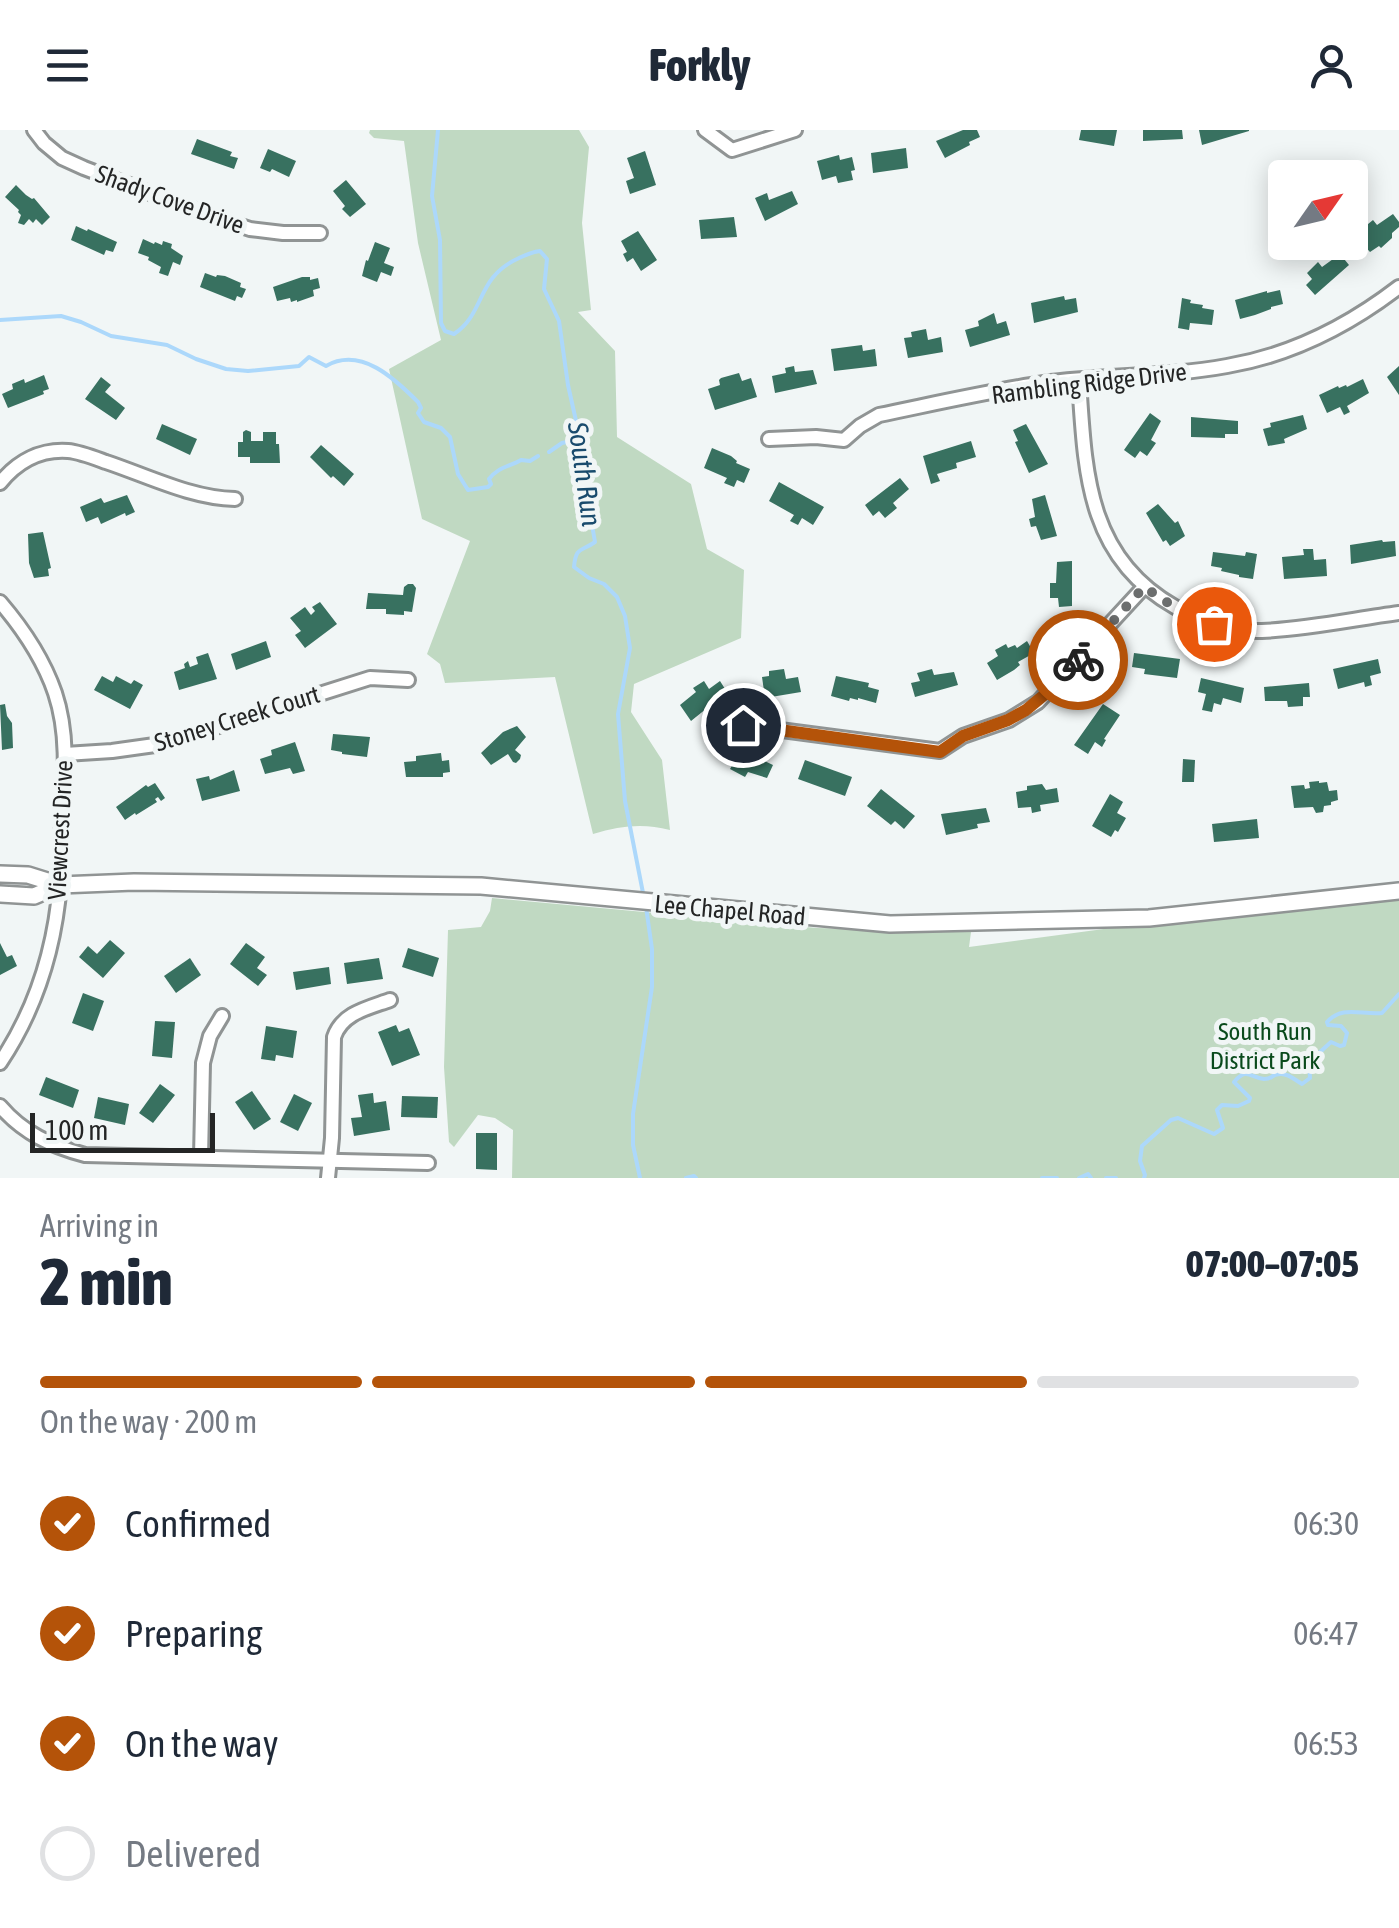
<!DOCTYPE html>
<html lang="en">
<head>
<meta charset="utf-8">
<style>
	:root { --surface:#fff; --page:#f2f2f3; --text:#1f2937; --muted:#747a83; --line:#e0e1e3; --accent:#b45309 }
	body { margin:0; font-family:"Asap Condensed",sans-serif; background:var(--page); color:var(--text); height:100vh; display:flex; flex-direction:column; font-size:38px; white-space:nowrap }
	* { box-sizing:border-box; margin:0 }
	p { font-size:32px; color:var(--muted) }
	.icon { flex:none; width:55px; height:55px; fill:none; stroke:currentColor; stroke-width:2; stroke-linecap:round; stroke-linejoin:round }
	.map { position:relative; height:1048px; overflow:hidden }
	.drawer { display:flex; flex-direction:column; background:var(--surface); flex:1 }
	.drawer>* { flex:none }
	.needle { width:65px; rotate:56deg }
	.controls { position:absolute; left:1268px; top:30px; display:grid; gap:20px }
	.controls a { display:grid; place-items:center; width:100px; height:100px; border-radius:10px; background:var(--surface); box-shadow:0 5px 25px #0003; font-size:50px }
	.scale { position:absolute; left:30px; bottom:25px; width:185px; box-sizing:border-box; padding-left:10px; border:5px solid #242525; border-top:0; font-size:28px; line-height:35px; white-space:nowrap; color:#242525; -webkit-text-stroke:8px #f1f6f6; paint-order:stroke }
	.pin { position:absolute; display:grid; place-items:center; width:85px; height:85px; color:#fff; margin:-42px; border:5px solid #fff; border-radius:50%; box-shadow:0 2px 10px #0007 }
	.courier { position:absolute; display:grid; place-items:center; width:100px; height:100px; margin:-50px; border:8px solid #b45309; border-radius:50%; background:#fff; color:#222; box-shadow:0 2px 12px #0007 }
	.head em { font-style:normal; font-weight:800 }
	.head div { display:flex; flex-direction:column-reverse }
	.head { display:flex; align-items:center; justify-content:space-between; height:170px; padding:0 40px }
	h1 { font-size:65px; font-weight:800; line-height:75px }
	.bar { display:grid; grid-template-columns:repeat(4,1fr); gap:15px 10px; align-content:center; height:120px; padding:0 40px }
	.bar i { height:12px; border-radius:8px; background:var(--line) }
	.bar .selected { background:var(--accent) }
	.bar p { grid-column:span 4 }
	ol { padding:0 40px; list-style:none }
	li { display:flex; align-items:center; gap:30px; height:110px }
	li p { margin-inline-start:auto }
	li .icon { padding:10px; border-radius:50%; background:var(--accent); color:#fff; stroke-width:4 }
	li:last-child { color:var(--muted) }
	li i { width:55px; height:55px; border:5px solid var(--line); border-radius:50% }
	header { display:flex; justify-content:space-between; align-items:center; height:130px; padding:0 40px; background:var(--surface); font-size:45px; font-weight:800 }
	.map>svg:first-child { display:block }
</style>
</head>
<body>
<header><svg class="icon" aria-label="menu" viewBox="0 0 24 24"><path d="M4 6h16M4 12h16M4 18h16"/></svg>Forkly<svg class="icon" aria-label="person" viewBox="0 0 24 24"><circle cx="12" cy="8" r="4"/><path d="M4 21q1-7 8-7t8 7"/></svg></header>
<div class="map">
<svg width="1399" height="1048" viewBox="0 0 1399 1048">
	<rect width="100%" height="100%" fill="#f1f6f6"/>
	<!-- green -->
	<g fill="#c0d9c2">
		<path d="M 370,0 L 579,0 L 589,17 L 582,93 L 591,180 L 578,182 L 615,221 L 617,307 L 691,354 L 707,419 L 744,440 L 741,508 L 634,554 L 631,582 L 662,630 L 670,700 C 642,693 621,696 593,704 L 555,547 L 445,553 L 440,534 L 427,524 L 470,411 L 422,389 L 389,239 L 441,210 L 418,113 L 404,11 L 374,8 L 369,3 Z"/>
		<polygon points="1399,767 1399,1048 512,1048 513,1000 495,988 478,985 454,1017 449,1012 444,937 448,800 481,797 490,781 492,768 817,798 971,802 969,817 1141,794 1340,777"/>
	</g>
	<g fill="none" stroke-linecap="round" stroke-linejoin="round">
		<!-- stream -->
		<g stroke="#acd8fb" stroke-width="4">
			<path d="M 438,0 L 432,66 L 440,110 L 441,193 L 445,201 L 454,204 C 485,184 476,148 517,129 C 525,125 531,122 540,121 L 547,129 L 544,159 L 559,191 L 568,255 L 591,358 L 591,389 L 595,412 C 581,422 576,416 574,437 L 589,448 L 604,454 L 617,467 L 625,486 L 630,518 L 618,584 L 625,671 L 644,768"/>
			<path d="M 0,190 L 61,186 L 81,192 L 111,206 L 167,215 L 196,229 L 226,239 L 248,241 L 299,236 L 309,227 L 326,236 C 361,216 395,249 418,272 L 421,278 L 418,283 L 424,292 L 441,298 L 450,307 L 458,344 L 468,360 L 488,357 L 491,354 L 489,349 C 498,337 509,337 521,330 L 530,331 L 538,326"/>
			<polyline points="549,322 562,313 567,312 572,318 583,320"/>
			<polyline points="640,1048 633,1015 633,984 652,857 652,819 646,777"/>
			<polyline points="686,1048 694,1046 696,1048"/>
			<polyline points="1042,1048 1057,1048"/>
			<polyline points="1079,1048 1088,1044 1091,1048"/>
			<polyline points="1106,1048 1116,1048"/>
			<path d="M 1144,1048 L 1145,1045 L 1140,1031 L 1142,1016 L 1171,990 L 1178,988 L 1214,1004 L 1223,998 L 1217,980 L 1222,975 L 1238,976 L 1249,971 L 1250,968 L 1234,952 C 1247,937 1249,947 1264,949 C 1274,949 1269,945 1280,944 C 1288,943 1295,950 1302,954 L 1310,948 L 1309,932 L 1331,912 L 1340,916 L 1344,915 L 1347,903 L 1341,896 L 1328,895 L 1327,892 C 1342,875 1361,885 1382,883 L 1399,864"/>
		</g>
	</g>
	<!-- building -->
	<g fill="#387160">
		<polygon points="963,0 977,0 980,7 969,12 970,15 945,28 936,11"/>
		<polygon points="1081,0 1117,0 1114,16 1079,10"/>
		<polygon points="1143,0 1182,0 1183,9 1143,11"/>
		<polygon points="1199,0 1249,0 1249,1 1202,15"/>
		<polygon points="197,9 232,22 230,26 238,28 234,39 191,24"/>
		<polygon points="906,18 908,38 873,43 871,23"/>
		<polygon points="268,19 296,31 289,47 272,39 270,42 260,38"/>
		<polygon points="645,21 656,55 630,64 626,51 634,48 627,28"/>
		<polygon points="839,25 840,30 852,27 855,40 851,41 853,50 838,53 836,46 822,50 817,31"/>
		<polygon points="346,50 366,74 350,87 342,79 345,76 333,61"/>
		<polygon points="16,55 26,65 32,69 34,68 50,87 42,95 36,89 33,93 29,89 24,95 18,93 21,85 18,82 19,80 5,67"/>
		<polygon points="792,61 798,74 765,91 755,68 767,63 769,70"/>
		<polygon points="1393,84 1399,92 1399,97 1392,103 1392,108 1381,118 1379,116 1370,122 1359,110 1361,108 1357,103 1373,90 1377,95"/>
		<polygon points="734,87 737,107 701,109 699,90"/>
		<polygon points="76,96 87,101 88,99 117,112 113,122 106,120 104,125 71,110"/>
		<polygon points="638,101 657,130 641,141 633,128 627,132 623,124 627,122 621,111"/>
		<polygon points="143,109 154,114 155,112 162,115 163,111 172,114 171,118 183,126 180,135 173,132 168,146 159,143 161,137 148,130 149,127 138,123"/>
		<polygon points="375,112 390,118 384,133 394,137 391,146 381,142 377,152 362,146 366,130 368,131"/>
		<polygon points="1340,124 1349,135 1315,165 1306,155 1312,149 1307,143 1318,132 1322,137"/>
		<polygon points="205,143 216,147 217,145 225,146 241,153 240,157 246,159 242,168 237,166 235,171 200,157"/>
		<polygon points="302,147 310,147 310,150 318,148 320,158 313,160 314,166 297,172 297,170 291,172 290,168 277,171 273,157"/>
		<polygon points="1280,160 1283,174 1271,177 1271,179 1255,185 1240,189 1235,170 1267,161 1267,163"/>
		<polygon points="1064,166 1065,170 1076,168 1078,182 1034,193 1031,173"/>
		<polygon points="1182,168 1191,170 1190,173 1203,175 1202,178 1214,180 1212,195 1190,193 1189,200 1178,198"/>
		<polygon points="994,183 997,194 1006,191 1010,205 970,217 965,200 979,196 978,191"/>
		<polygon points="926,199 928,210 941,207 943,222 908,228 904,208 912,207 911,202"/>
		<polygon points="862,215 863,221 875,219 877,236 834,241 831,219"/>
		<polygon points="794,236 795,242 813,240 817,254 775,263 772,246 786,243 785,238"/>
		<polygon points="1399,236 1399,265 1387,247"/>
		<polygon points="739,243 742,251 751,248 757,267 715,280 708,259 720,255 719,250 721,248"/>
		<polygon points="44,245 49,259 43,261 44,264 8,278 2,264 13,259 12,254 24,249 25,253"/>
		<polygon points="101,247 111,255 105,262 125,278 116,290 85,269"/>
		<polygon points="1363,249 1369,263 1347,276 1350,282 1344,285 1340,277 1327,283 1319,265 1338,256 1339,258 1346,255 1347,257"/>
		<polygon points="1150,283 1161,291 1151,310 1156,313 1147,326 1140,321 1135,328 1124,320"/>
		<polygon points="1303,285 1307,299 1284,309 1285,313 1268,316 1263,299 1271,297 1270,293"/>
		<polygon points="1191,287 1238,291 1238,304 1225,304 1225,308 1191,307"/>
		<polygon points="162,294 197,309 190,325 156,309"/>
		<polygon points="1026,294 1048,334 1029,343 1015,312 1018,311 1013,300"/>
		<polygon points="246,300 251,302 251,311 263,311 263,302 276,302 276,314 279,314 280,333 250,333 250,327 238,327 238,312 243,312 243,302"/>
		<polygon points="971,311 976,327 956,333 957,338 937,344 940,351 931,354 923,326"/>
		<polygon points="321,315 354,344 344,356 333,346 331,348 310,327"/>
		<polygon points="712,318 731,326 737,331 736,333 750,339 744,353 737,350 734,357 724,353 727,348 704,338"/>
		<polygon points="900,348 909,359 893,373 897,378 885,388 879,381 873,386 865,375"/>
		<polygon points="779,352 824,377 813,395 802,388 798,395 790,391 794,385 769,371"/>
		<polygon points="127,365 135,382 126,386 125,383 101,394 98,387 86,392 80,377 101,368 104,373"/>
		<polygon points="1045,365 1057,406 1041,410 1036,396 1031,397 1029,389 1035,387 1032,369"/>
		<polygon points="1158,374 1175,393 1178,391 1185,406 1170,416 1166,410 1163,412 1146,383"/>
		<polygon points="43,402 51,438 48,439 49,446 34,448 29,433 28,404"/>
		<polygon points="1382,410 1383,412 1395,411 1396,426 1351,434 1350,415"/>
		<polygon points="1303,419 1313,419 1314,430 1326,429 1327,446 1284,449 1282,427 1304,425"/>
		<polygon points="1213,422 1245,426 1246,422 1257,424 1253,449 1239,447 1239,445 1221,441 1222,438 1211,436"/>
		<polygon points="1072,431 1072,476 1059,477 1058,468 1050,468 1050,453 1056,453 1057,432"/>
		<polygon points="408,454 413,454 416,458 412,482 404,481 404,485 386,484 386,479 366,479 368,463 403,465 404,457"/>
		<polygon points="320,472 337,494 305,518 295,505 301,501 290,488 305,477 311,485 315,481 312,477"/>
		<polygon points="266,511 271,527 236,540 231,524"/>
		<polygon points="1027,511 1034,523 1018,532 1020,535 1014,540 997,550 987,533 998,526 995,520 1006,514 1008,518 1015,515 1017,518"/>
		<polygon points="208,523 217,549 179,560 174,542 185,538 184,534 188,531 190,537 198,534 196,527"/>
		<polygon points="1134,523 1180,529 1177,548 1144,544 1145,539 1132,537"/>
		<polygon points="1378,529 1381,543 1370,546 1372,555 1365,557 1364,552 1338,559 1333,539"/>
		<polygon points="784,539 786,549 798,547 801,562 765,568 762,547 769,546 769,541"/>
		<polygon points="932,539 934,545 954,542 958,555 915,567 911,553 920,551 917,543"/>
		<polygon points="102,546 113,552 116,546 131,554 134,550 143,555 130,579 94,560"/>
		<polygon points="836,546 869,553 868,557 879,560 876,573 858,568 858,570 850,568 849,571 831,566"/>
		<polygon points="1201,548 1244,558 1241,573 1223,568 1221,575 1214,573 1212,582 1202,580 1206,564 1198,562"/>
		<polygon points="704,551 709,559 720,551 727,562 691,591 680,575 696,562 693,558"/>
		<polygon points="1309,553 1310,567 1303,567 1303,576 1288,577 1287,571 1265,571 1264,557"/>
		<polygon points="5,574 7,586 12,593 13,618 2,620 0,575"/>
		<polygon points="1103,574 1120,585 1104,609 1106,610 1102,617 1095,612 1088,624 1074,615"/>
		<polygon points="517,596 526,607 515,620 521,625 520,629 516,633 513,632 508,624 491,635 481,623 503,602"/>
		<polygon points="333,604 370,607 367,627 342,624 342,622 331,620"/>
		<polygon points="295,612 305,641 293,644 290,638 265,644 260,629 272,625 271,620"/>
		<polygon points="733,616 773,635 767,648 748,642 745,647 730,639 734,632 727,629"/>
		<polygon points="441,623 442,631 449,630 450,642 443,643 443,647 406,647 404,632 416,631 416,626"/>
		<polygon points="1183,629 1195,630 1194,652 1182,652"/>
		<polygon points="805,630 852,647 845,666 798,649"/>
		<polygon points="234,640 240,661 202,671 196,649 209,646 210,650"/>
		<polygon points="1319,651 1319,653 1327,652 1329,661 1337,660 1338,670 1331,672 1331,675 1324,676 1323,682 1316,683 1313,677 1294,678 1291,656 1304,655 1305,659 1310,658 1309,652"/>
		<polygon points="155,653 165,668 161,671 158,667 155,669 157,672 136,685 135,683 125,690 116,677 146,655 148,657"/>
		<polygon points="1042,654 1046,660 1057,658 1059,672 1040,675 1041,681 1032,683 1031,677 1018,678 1016,662 1027,660 1027,656"/>
		<polygon points="881,659 915,686 904,699 895,691 891,695 867,676"/>
		<polygon points="1110,664 1123,672 1117,683 1126,688 1118,702 1115,700 1111,707 1092,696"/>
		<polygon points="986,678 990,692 977,694 978,698 946,705 941,684"/>
		<polygon points="1257,689 1259,708 1214,712 1212,694"/>
		<polygon points="110,810 125,823 103,848 79,827 88,816 97,824"/>
		<polygon points="0,813 7,827 12,825 17,836 0,845"/>
		<polygon points="246,813 265,827 257,838 267,845 258,856 230,834"/>
		<polygon points="408,818 439,828 433,847 402,837"/>
		<polygon points="190,828 201,845 176,863 164,846"/>
		<polygon points="379,828 383,849 347,854 344,833"/>
		<polygon points="329,837 331,854 296,860 293,842"/>
		<polygon points="83,863 104,871 93,901 72,893"/>
		<polygon points="155,891 175,892 172,928 152,926"/>
		<polygon points="396,895 399,902 409,898 420,925 392,936 378,902"/>
		<polygon points="266,896 297,901 293,928 276,925 275,931 261,929"/>
		<polygon points="46,947 79,960 73,978 39,965"/>
		<polygon points="160,954 175,965 153,993 139,983"/>
		<polygon points="252,961 271,989 254,1000 235,972"/>
		<polygon points="373,963 374,973 386,971 390,1000 354,1006 351,988 362,987 358,965"/>
		<polygon points="294,964 312,973 298,1001 280,992"/>
		<polygon points="402,966 438,967 437,988 401,987"/>
		<polygon points="98,967 129,974 125,995 94,988"/>
		<polygon points="476,1003 497,1003 497,1040 476,1039"/>
	</g>
	<g fill="none" stroke-linecap="round" stroke-linejoin="round">
		<defs>
			<g id="minor">
				<polyline points="34,0 44,13 62,28 84,38 211,86 250,99 283,103 320,103"/>
				<polyline points="705,0 732,20 795,0"/>
				<path d="M 1079,250 C 1085,340 1086,427 1175,477 C 1201,492 1232,502 1262,501 C 1308,499 1354,489 1399,483"/>
				<path d="M 769,309 L 816,307 L 844,310 L 860,296 L 879,285 C 933,274 989,261 1044,253 C 1105,245 1167,247 1227,236 C 1292,225 1347,197 1399,157"/>
				<path d="M 0,353 C 17,332 40,319 68,321 C 80,322 95,328 106,332 C 148,346 191,368 235,369"/>
				<path d="M 0,472 C 24,500 43,528 55,563 C 70,608 64,654 61,700 C 60,718 61,736 60,753 C 55,818 36,879 0,933"/>
				<polyline points="743,595 940,621 963,606 1009,590 1038,572 1144,457"/>
				<polyline points="65,624 112,621 162,614 370,548 408,550"/>
				<path d="M 0,976 C 23,1003 51,1016 85,1025 L 428,1033"/>
				<polyline points="201,1027 203,933 210,906 222,886"/>
				<path d="M 328,1048 L 332,1008 L 334,907 C 342,883 368,878 390,870"/>
			</g>
			<g id="major">
				<polyline points="0,744 28,745 60,755 134,752 481,756 890,794 1149,788 1399,761"/>
				<polyline points="0,764 34,766 60,755"/>
			</g>
		</defs>
		<!-- minor casing -->
		<use href="#minor" stroke="#909494" stroke-width="18"/>
		<!-- major casing -->
		<use href="#major" stroke="#909494" stroke-width="20"/>
		<!-- minor -->
		<use href="#minor" stroke="#fff" stroke-width="12"/>
		<!-- major -->
		<use href="#major" stroke="#fff" stroke-width="15"/>
	</g>
	<g fill="none" stroke-linecap="round" stroke-linejoin="round">
		<!-- done -->
		<polyline stroke="#6c6e6e" stroke-width="10" stroke-dasharray="0 18" points="1078,530 1144,457 1182,482 1214,494"/>
		<!-- route -->
		<polyline stroke="#b45309" stroke-width="12" points="743,595 940,622 963,606 1008,590 1026,580 1055,556 1078,530"/>
	</g>
	<g text-anchor="middle" stroke-width="10" stroke-linejoin="round" paint-order="stroke">
		<!-- street labels -->
		<g font-size="25" fill="#242525" stroke="#f1f6f6">
			<text transform="translate(170 69) rotate(20)" y="9">Shady Cove Drive</text>
			<text transform="translate(1089 253) rotate(-7)" y="9">Rambling Ridge Drive</text>
			<text transform="translate(237 588) rotate(-17)" y="9">Stoney Creek Court</text>
			<text transform="translate(60 700) rotate(-87)" y="9">Viewcrest Drive</text>
			<text transform="translate(730 780) rotate(5)" y="9">Lee Chapel Road</text>
		</g>
		<!-- park labels -->
		<g font-size="25" fill="#0a4a1c" stroke="#f1f6f6">
			<text x="1265" y="910">South Run<tspan x="1265" dy="29">District Park</tspan></text>
		</g>
		<!-- water labels -->
		<g font-size="28" font-style="italic" fill="#194b6d" stroke="#f1f6f6">
			<text transform="translate(585 344) rotate(82)" y="10">South Run</text>
		</g>
	</g>
</svg>
<div class="controls">
<a><svg class="needle" viewBox="-14 -14 28 28"><path d="M0-13l5 13h-10z" fill="#e53935"/><path d="M0 13l5-13h-10z" fill="#747a83"/></svg></a>
</div>
<div class="scale">100 m</div>
<div class="pin" style="left:1214px;top:494px;background:#ea580c"><svg class="icon" aria-label="bag" viewBox="0 0 24 24"><path d="M5 8h14l-1 12H6zM9 8a3 3 0 0 1 6 0"/></svg></div>
<div class="pin" style="left:743px;top:595px;background:#1f2937"><svg class="icon" aria-label="home" viewBox="0 0 24 24"><path d="M3 11l9-7 9 7M6 9v11h12V9"/></svg></div>
<div class="courier" style="left:1078px;top:530px"><svg class="icon" aria-label="bike" viewBox="0 0 24 24"><circle cx="6" cy="16" r="4"/><circle cx="18" cy="16" r="4"/><path d="M6 16l4-8h5l3 8M10 8l3 8H6M13 5h3"/></svg></div>
</div>
<section class="drawer">
<div class="head"><div><h1>2 min</h1><p>Arriving in</p></div><em>07:00–07:05</em></div>
<div class="bar"><i class="selected"></i><i class="selected"></i><i class="selected"></i><i></i><p>On the way · 200 m</p></div>
<ol>
<li><svg class="icon" aria-label="check" viewBox="0 0 24 24"><path d="M5 12l5 5 9-10"/></svg>Confirmed<p>06:30</p></li>
<li><svg class="icon" aria-label="check" viewBox="0 0 24 24"><path d="M5 12l5 5 9-10"/></svg>Preparing<p>06:47</p></li>
<li><svg class="icon" aria-label="check" viewBox="0 0 24 24"><path d="M5 12l5 5 9-10"/></svg>On the way<p>06:53</p></li>
<li><i></i>Delivered</li>
</ol>
</section>
</body>
</html>
